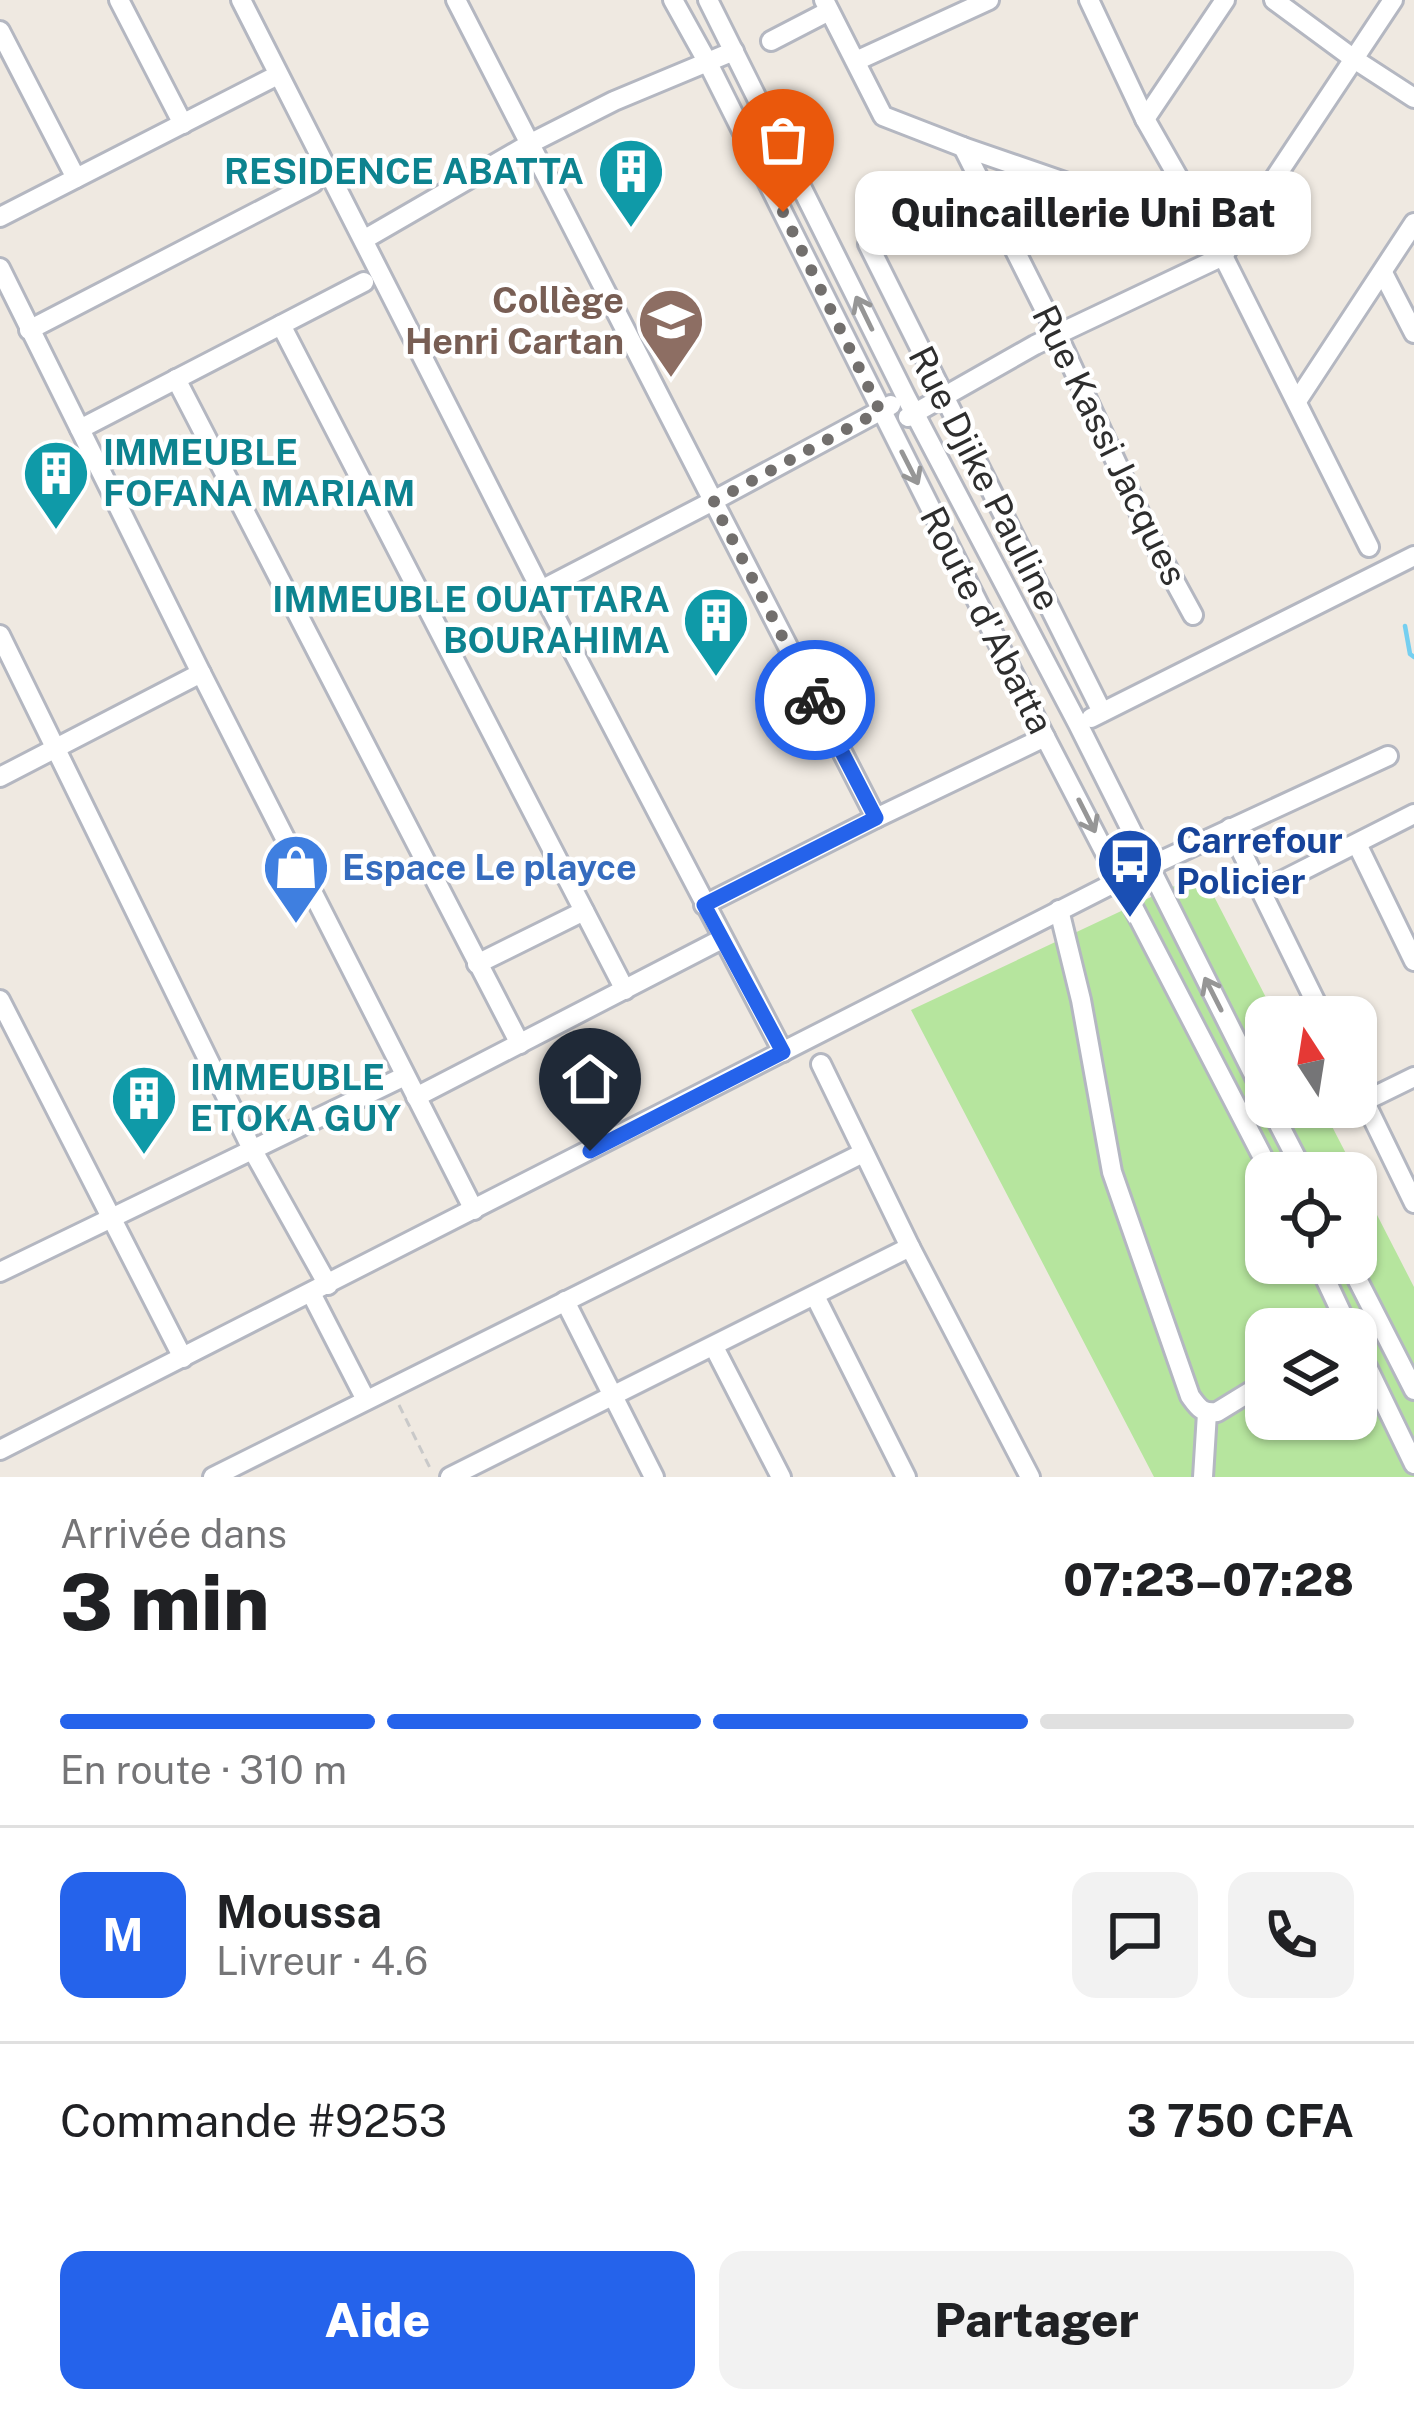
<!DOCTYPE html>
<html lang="fr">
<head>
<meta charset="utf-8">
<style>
	:root { --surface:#fff; --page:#f2f2f2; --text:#202124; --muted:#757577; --line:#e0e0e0; --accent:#2563eb }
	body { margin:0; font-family:"Public Sans",sans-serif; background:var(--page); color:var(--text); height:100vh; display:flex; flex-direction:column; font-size:45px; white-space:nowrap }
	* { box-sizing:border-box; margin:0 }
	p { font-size:39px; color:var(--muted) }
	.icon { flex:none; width:66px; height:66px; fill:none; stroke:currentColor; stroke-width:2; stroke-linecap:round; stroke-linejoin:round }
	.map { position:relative; height:1477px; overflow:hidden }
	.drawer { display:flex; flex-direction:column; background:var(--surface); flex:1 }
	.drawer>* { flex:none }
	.needle { width:78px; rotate:348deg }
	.tools { position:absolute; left:1245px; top:996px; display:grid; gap:24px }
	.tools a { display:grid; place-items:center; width:132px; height:132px; border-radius:24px; background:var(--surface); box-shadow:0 3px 9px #0004; font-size:60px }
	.pin { position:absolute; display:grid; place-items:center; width:102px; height:102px; color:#fff; margin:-123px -51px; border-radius:50% 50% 50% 0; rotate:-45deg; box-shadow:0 0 12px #0007 }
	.pin .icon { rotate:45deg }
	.courier { position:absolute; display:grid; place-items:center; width:120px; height:120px; margin:-60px; border:9px solid #2563eb; border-radius:50%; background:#fff; color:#222; box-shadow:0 3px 15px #0007 }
	.bubble { position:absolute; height:84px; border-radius:24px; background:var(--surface); box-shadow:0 3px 9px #0004; font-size:39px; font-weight:800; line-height:84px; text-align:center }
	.overview em { font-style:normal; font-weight:800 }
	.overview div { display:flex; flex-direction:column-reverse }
	.overview { display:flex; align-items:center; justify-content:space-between; height:204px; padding:0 60px }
	h1 { font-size:78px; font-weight:800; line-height:90px }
	.bar { display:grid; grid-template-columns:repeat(4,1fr); gap:18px 12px; align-content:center; height:144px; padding:0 60px }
	.bar i { height:15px; border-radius:9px; background:var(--line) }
	.bar .selected { background:var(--accent) }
	.bar p { grid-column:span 4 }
	.line { display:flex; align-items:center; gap:30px; padding:0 60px; border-top:3px solid var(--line) }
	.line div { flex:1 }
	.round { display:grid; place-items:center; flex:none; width:126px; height:126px; border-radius:24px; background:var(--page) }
	.action { display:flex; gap:24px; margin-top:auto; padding:24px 60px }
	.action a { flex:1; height:138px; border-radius:24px; background:var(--accent); color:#fff; font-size:48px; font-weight:800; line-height:138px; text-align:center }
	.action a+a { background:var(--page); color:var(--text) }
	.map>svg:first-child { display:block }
</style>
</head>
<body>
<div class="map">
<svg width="1414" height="1477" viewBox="0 0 1414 1477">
	<rect width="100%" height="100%" fill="#efe9e1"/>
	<!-- green -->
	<path fill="#b6e59e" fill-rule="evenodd" d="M 1202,873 L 1276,1017 L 1266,1017 L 1266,1107 L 1322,1107 L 1356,1173 L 1266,1173 L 1266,1263 L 1356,1263 L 1356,1174 L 1414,1287 L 1414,1477 L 1154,1477 L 911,1010 ZM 1266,1329 L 1356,1329 L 1356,1419 L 1266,1419 Z"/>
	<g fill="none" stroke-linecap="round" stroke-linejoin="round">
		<!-- stream -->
		<polyline stroke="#75cff0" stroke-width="4.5" points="1405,626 1410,654 1414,657"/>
		<defs>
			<g id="minor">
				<polyline points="119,0 183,124"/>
				<polyline points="241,0 541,590 783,1052"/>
				<polyline points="456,0 876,818"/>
				<polyline points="673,0 708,63 1045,737 1271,1173"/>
				<polyline points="708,0 906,397 1078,724 1266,1099"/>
				<polyline points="824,0 883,116 963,147 1117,200 1157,198 1182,187"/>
				<polyline points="1089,0 1145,119 1223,256 1369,547"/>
				<polyline points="1274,0 1354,59 1414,98"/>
				<polyline points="0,31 76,178"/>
				<polyline points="771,41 829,11"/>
				<polyline points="856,61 989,0"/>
				<polyline points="1145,119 1225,0"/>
				<polyline points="963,147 1057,334 1152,540 1193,615"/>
				<polyline points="0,217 270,79"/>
				<polyline points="365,239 531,143 614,101 734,51"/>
				<polyline points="868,244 1102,712"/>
				<polyline points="0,268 201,673 474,1210"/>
				<polyline points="1383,273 1414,333"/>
				<polyline points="281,325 625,990"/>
				<polyline points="29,330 313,183"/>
				<polyline points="176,379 520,1044"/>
				<polyline points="1297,401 1414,223"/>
				<polyline points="908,417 1035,345 1223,256 1393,0"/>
				<polyline points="80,429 364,282"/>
				<polyline points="541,590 713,501 891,405"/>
				<polyline points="0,635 252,1149 328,1285"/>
				<polyline points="1091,718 1414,556"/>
				<polyline points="0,777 201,673"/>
				<polyline points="1230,828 1323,1017"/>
				<polyline points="1357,844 1414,961"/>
				<polyline points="1262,891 1414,814"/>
				<polyline points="704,905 876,818 1045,737"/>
				<path d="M 1059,910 L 1081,1000 L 1112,1172 L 1190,1396 C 1198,1407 1202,1414 1217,1412 L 1266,1382"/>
				<polyline points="477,964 584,911"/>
				<polyline points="0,1000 183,1358"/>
				<polyline points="821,1064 910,1247 1030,1477"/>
				<polyline points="1356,1084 1414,1203"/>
				<polyline points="416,1097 722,939"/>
				<polyline points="1365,1101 1414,1077"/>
				<polyline points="1270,1107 1304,1173"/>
				<polyline points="1318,1263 1349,1329"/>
				<polyline points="1349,1263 1414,1390"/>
				<polyline points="0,1272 405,1076"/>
				<polyline points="311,1293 366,1400"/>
				<polyline points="815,1296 906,1477"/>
				<polyline points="565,1301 654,1477"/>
				<polyline points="1356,1344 1414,1464"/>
				<polyline points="714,1347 781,1477"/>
				<polyline points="0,1450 1120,880 1388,756"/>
				<polyline points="213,1477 863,1153"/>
				<polyline points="450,1477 910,1247"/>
				<polyline points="1203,1477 1207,1413"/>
			</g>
		</defs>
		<!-- minor casing -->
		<use href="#minor" stroke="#b4b7c1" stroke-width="24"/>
		<!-- path -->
		<polyline stroke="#c9c9c9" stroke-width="3" stroke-dasharray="9 6" stroke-linecap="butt" points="399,1405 432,1472"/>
		<!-- minor -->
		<use href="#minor" stroke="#fff" stroke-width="18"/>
	</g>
	<!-- one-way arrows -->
	<defs><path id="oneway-shaft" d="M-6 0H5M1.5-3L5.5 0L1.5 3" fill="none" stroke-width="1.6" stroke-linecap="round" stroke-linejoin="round" transform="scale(3)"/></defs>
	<g stroke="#969696">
		<use href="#oneway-shaft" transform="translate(864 313) rotate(-116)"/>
		<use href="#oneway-shaft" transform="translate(910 468) rotate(63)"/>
		<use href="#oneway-shaft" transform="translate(1087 816) rotate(63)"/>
		<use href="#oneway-shaft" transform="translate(1213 994) rotate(-117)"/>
	</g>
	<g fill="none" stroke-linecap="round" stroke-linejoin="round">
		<!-- done -->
		<polyline stroke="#726f6d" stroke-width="12" stroke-dasharray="0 21.6" points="783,212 880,411 713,502 815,700"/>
		<!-- route -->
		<polyline stroke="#2563eb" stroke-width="15" points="590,1151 783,1052 704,905 876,818 815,700"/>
	</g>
	<!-- icons -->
	<defs>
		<symbol id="building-pin" viewBox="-11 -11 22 30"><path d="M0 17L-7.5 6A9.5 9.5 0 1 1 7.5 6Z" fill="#0f9aa8" stroke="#fff"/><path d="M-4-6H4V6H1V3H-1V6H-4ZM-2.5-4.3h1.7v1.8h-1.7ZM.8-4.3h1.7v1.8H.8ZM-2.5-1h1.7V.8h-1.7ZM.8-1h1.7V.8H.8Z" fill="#fff"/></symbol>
		<symbol id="school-pin" viewBox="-11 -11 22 30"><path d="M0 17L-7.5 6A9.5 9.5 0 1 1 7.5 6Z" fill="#8d6e63" stroke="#fff"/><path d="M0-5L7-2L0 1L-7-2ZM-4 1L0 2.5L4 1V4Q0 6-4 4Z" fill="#fff"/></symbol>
		<symbol id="bus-pin" viewBox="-11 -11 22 30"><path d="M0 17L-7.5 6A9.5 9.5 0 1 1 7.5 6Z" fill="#1a4fb4" stroke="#fff"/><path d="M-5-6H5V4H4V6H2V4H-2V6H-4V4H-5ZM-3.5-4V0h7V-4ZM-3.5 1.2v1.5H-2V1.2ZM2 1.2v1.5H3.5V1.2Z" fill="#fff"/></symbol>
		<symbol id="shop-pin" viewBox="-11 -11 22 30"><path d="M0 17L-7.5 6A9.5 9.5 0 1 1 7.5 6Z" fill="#3f7fe0" stroke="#fff"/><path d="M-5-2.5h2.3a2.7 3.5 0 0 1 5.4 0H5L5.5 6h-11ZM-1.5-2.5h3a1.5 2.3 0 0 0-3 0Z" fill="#fff"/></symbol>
	</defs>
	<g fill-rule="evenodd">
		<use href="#building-pin" x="593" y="133" width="76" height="104"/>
		<use href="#school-pin" x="633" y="283" width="76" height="104"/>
		<use href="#building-pin" x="18" y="435" width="76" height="104"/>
		<use href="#building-pin" x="678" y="582" width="76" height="104"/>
		<use href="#bus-pin" x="1092" y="823" width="76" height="104"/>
		<use href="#shop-pin" x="258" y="829" width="76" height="104"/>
		<use href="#building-pin" x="106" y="1060" width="76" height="104"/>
	</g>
	<g text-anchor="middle" stroke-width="9" stroke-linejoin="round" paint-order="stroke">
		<!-- culture labels -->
		<g font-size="36" font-weight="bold" fill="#0d838f" stroke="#fff" text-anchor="end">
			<text x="584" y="184">RESIDENCE ABATTA</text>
			<text x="103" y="465" text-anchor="start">IMMEUBLE<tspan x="103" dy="41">FOFANA MARIAM</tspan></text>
			<text x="670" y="612">IMMEUBLE OUATTARA<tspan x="670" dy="41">BOURAHIMA</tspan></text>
			<text x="190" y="1090" text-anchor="start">IMMEUBLE<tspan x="190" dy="41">ETOKA GUY</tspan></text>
		</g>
		<!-- education labels -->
		<g font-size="36" font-weight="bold" fill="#785e54" stroke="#fff" text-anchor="end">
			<text x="624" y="313">Collège<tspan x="624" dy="41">Henri Cartan</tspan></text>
		</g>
		<!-- street labels -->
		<g font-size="36" fill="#2e2e2e" stroke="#fff">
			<text transform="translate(1110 445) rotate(64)" y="13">Rue Kassi Jacques</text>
			<text transform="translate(985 478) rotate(63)" y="13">Rue Djike Pauline</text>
			<text transform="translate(987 620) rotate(63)" y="13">Route d'Abatta</text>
		</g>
		<!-- transit labels -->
		<g font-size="36" font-weight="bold" fill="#164399" stroke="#fff" text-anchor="start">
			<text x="1176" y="853">Carrefour<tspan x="1176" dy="41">Policier</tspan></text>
		</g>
		<!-- shop labels -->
		<g font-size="36" font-weight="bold" fill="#366cbe" stroke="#fff" text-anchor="start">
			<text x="342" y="880">Espace Le playce</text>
		</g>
	</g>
</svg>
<div class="tools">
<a><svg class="needle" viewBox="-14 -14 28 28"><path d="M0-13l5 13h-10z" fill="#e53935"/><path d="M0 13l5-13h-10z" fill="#757577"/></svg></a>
<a><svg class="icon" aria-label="locate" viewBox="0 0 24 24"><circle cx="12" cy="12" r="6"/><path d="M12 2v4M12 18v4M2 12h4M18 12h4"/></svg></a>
<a><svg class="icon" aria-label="layers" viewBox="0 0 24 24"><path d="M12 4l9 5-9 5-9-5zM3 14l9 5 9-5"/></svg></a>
</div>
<div class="pin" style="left:783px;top:212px;background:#ea580c"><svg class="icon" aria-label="bag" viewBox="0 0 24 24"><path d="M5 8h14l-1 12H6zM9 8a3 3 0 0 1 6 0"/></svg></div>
<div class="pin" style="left:590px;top:1151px;background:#1f2937"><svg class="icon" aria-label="home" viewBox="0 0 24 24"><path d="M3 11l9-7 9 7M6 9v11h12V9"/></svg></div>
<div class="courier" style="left:815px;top:700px"><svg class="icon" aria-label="bike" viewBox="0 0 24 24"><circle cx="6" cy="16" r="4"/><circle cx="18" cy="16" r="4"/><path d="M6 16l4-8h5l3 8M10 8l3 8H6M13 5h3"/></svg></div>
<div class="bubble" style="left:855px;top:171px;width:456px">Quincaillerie Uni Bat</div>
</div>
<section class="drawer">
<div class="overview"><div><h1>3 min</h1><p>Arrivée dans</p></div><em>07:23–07:28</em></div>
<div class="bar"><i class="selected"></i><i class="selected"></i><i class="selected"></i><i></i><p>En route · 310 m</p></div>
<div class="line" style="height:216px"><b class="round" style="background:var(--accent);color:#fff">M</b><div><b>Moussa</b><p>Livreur · 4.6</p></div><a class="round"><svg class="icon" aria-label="chat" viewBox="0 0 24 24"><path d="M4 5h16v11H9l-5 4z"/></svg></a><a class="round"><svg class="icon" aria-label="phone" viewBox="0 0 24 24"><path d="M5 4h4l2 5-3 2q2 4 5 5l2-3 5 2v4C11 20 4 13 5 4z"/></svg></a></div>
<div class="line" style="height:156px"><div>Commande #9253</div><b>3 750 CFA</b></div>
<div class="action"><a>Aide</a><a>Partager</a></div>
</section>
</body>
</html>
